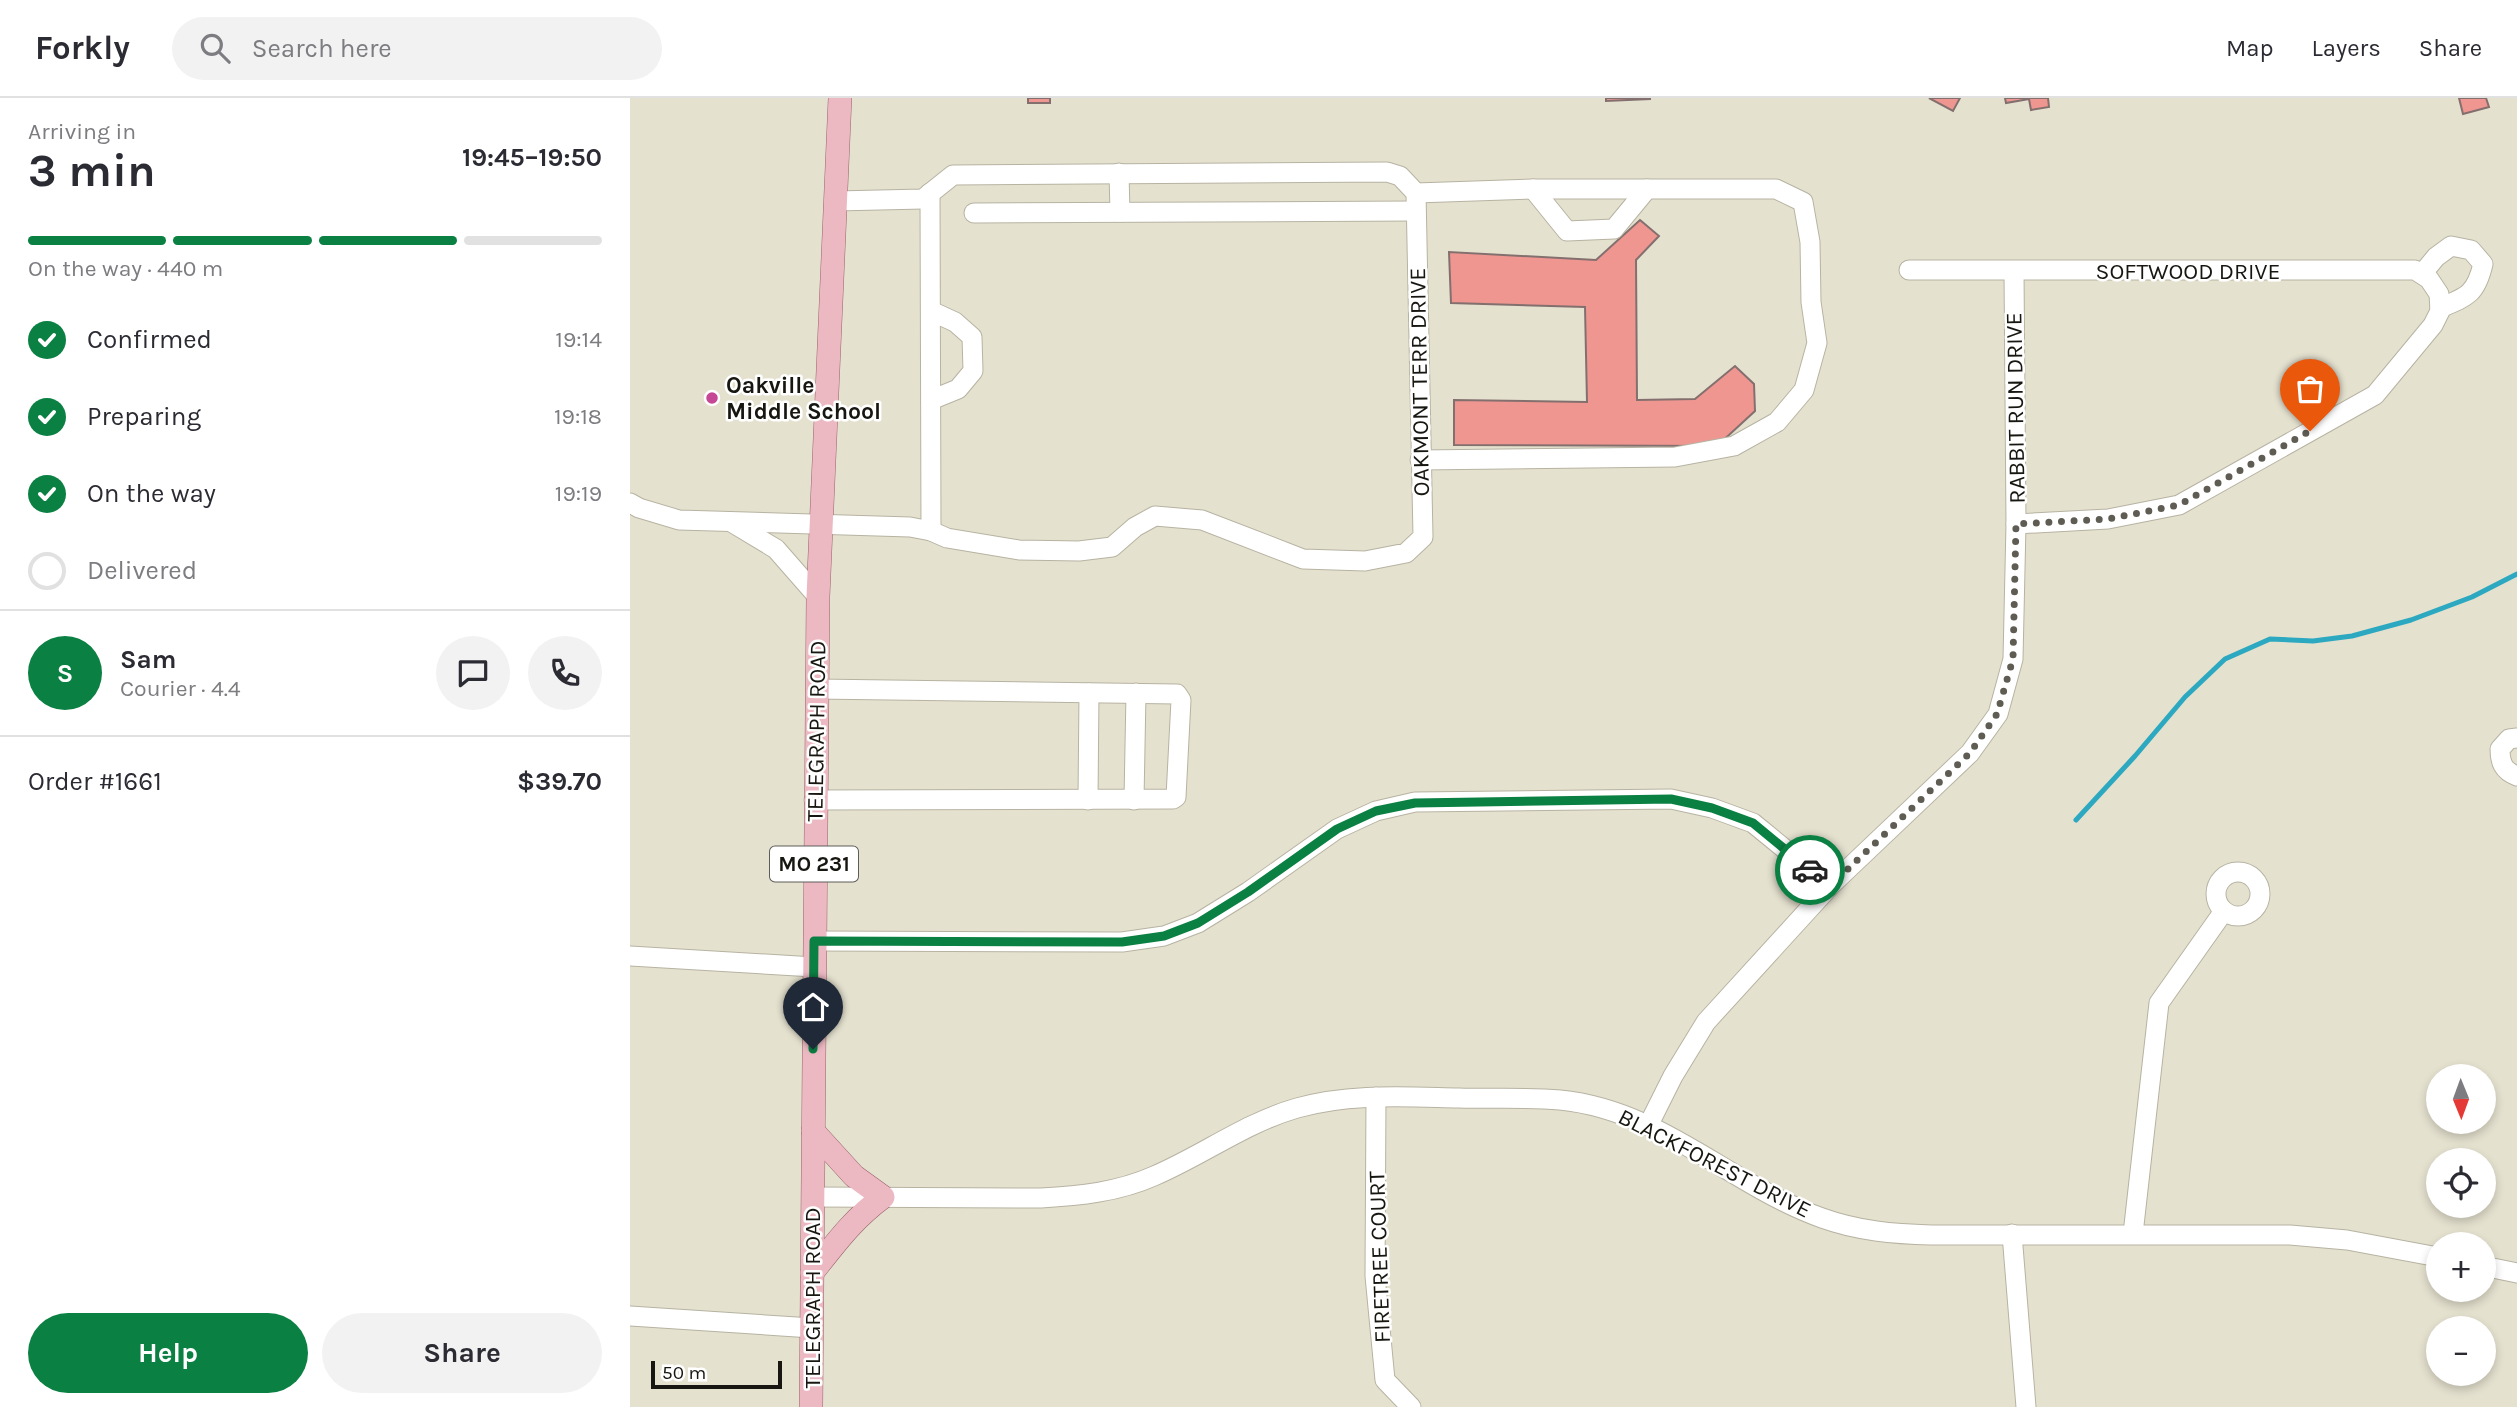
<!DOCTYPE html>
<html lang="en">
<head>
<meta charset="utf-8">
<style>
	:root { --surface:#fff; --page:#f2f2f3; --text:#2b2b33; --muted:#7c7c81; --line:#e1e1e2; --accent:#0b8043 }
	body { margin:0; font-family:Karla,sans-serif; background:var(--page); color:var(--text); height:100vh; display:flex; flex-direction:column; font-size:26px; white-space:nowrap }
	* { box-sizing:border-box; margin:0 }
	p { font-size:23px; color:var(--muted) }
	.icon { flex:none; width:38px; height:38px; fill:none; stroke:currentColor; stroke-width:2; stroke-linecap:round; stroke-linejoin:round }
	.map { position:relative; flex:1; overflow:hidden }
	.side { display:flex; flex-direction:column; background:var(--surface); width:630px }
	.side>* { flex:none }
	.needle { width:46px; rotate:179deg }
	.controls { position:absolute; left:1796px; top:966px; display:grid; gap:14px }
	.controls a { display:grid; place-items:center; width:70px; height:70px; border-radius:50%; background:var(--surface); box-shadow:0 4px 10px #0003; font-size:35px }
	.scale { position:absolute; left:21px; bottom:18px; width:131px; box-sizing:border-box; padding-left:7px; border:4px solid #171610; border-top:0; font-size:19px; line-height:24px; white-space:nowrap; color:#171610; -webkit-text-stroke:5px #fff; paint-order:stroke }
	.pin { position:absolute; display:grid; place-items:center; width:60px; height:60px; color:#fff; margin:-72px -30px; border-radius:50% 50% 50% 0; rotate:-45deg; box-shadow:0 0 7px #0007 }
	.pin .icon { rotate:45deg }
	.courier { position:absolute; display:grid; place-items:center; width:70px; height:70px; margin:-35px; border:5px solid #0b8043; border-radius:50%; background:#fff; color:#222; box-shadow:0 2px 9px #0007 }
	.headline em { font-style:normal; font-weight:700 }
	.headline div { display:flex; flex-direction:column-reverse }
	.headline { display:flex; align-items:center; justify-content:space-between; height:119px; padding:0 28px }
	h1 { font-size:46px; font-weight:700; line-height:52px }
	.bar { display:grid; grid-template-columns:repeat(4,1fr); gap:10px 7px; align-content:center; height:84px; padding:0 28px }
	.bar i { height:9px; border-radius:5px; background:var(--line) }
	.bar .selected { background:var(--accent) }
	.bar p { grid-column:span 4 }
	.line { display:flex; align-items:center; gap:18px; padding:0 28px; border-top:2px solid var(--line) }
	.line div { flex:1 }
	.round { display:grid; place-items:center; flex:none; width:74px; height:74px; border-radius:37px; background:var(--page) }
	ol { padding:0 28px; list-style:none }
	li { display:flex; align-items:center; gap:21px; height:77px }
	li p { margin-inline-start:auto }
	li .icon { padding:7px; border-radius:50%; background:var(--accent); color:#fff; stroke-width:4 }
	li:last-child { color:var(--muted) }
	li i { width:38px; height:38px; border:4px solid var(--line); border-radius:50% }
	.action { display:flex; gap:14px; margin-top:auto; padding:14px 28px }
	.action a { flex:1; height:80px; border-radius:42px; background:var(--accent); color:#fff; font-size:28px; font-weight:700; line-height:80px; text-align:center }
	.action a+a { background:var(--page); color:var(--text) }
	header { display:flex; align-items:center; gap:42px; box-sizing:border-box; height:98px; padding:0 35px; background:var(--surface); border-bottom:2px solid var(--line) }
	header strong { font-size:33px }
	nav { display:flex; gap:38px; margin-inline-start:auto; font-size:24px }
	.search { width:490px; height:63px; background:var(--page); display:flex; align-items:center; gap:18px; box-sizing:border-box; padding:0 24px; border-radius:38px; color:var(--muted); font-size:26px }
	main { display:flex; flex:1; min-height:0 }
	.map>svg:first-child { display:block }
</style>
</head>
<body>
<header>
<strong>Forkly</strong>
<div class="search"><svg class="icon" aria-label="search" viewBox="0 0 24 24"><circle cx="10" cy="10" r="6"/><path d="M15 15l6 6"/></svg>Search here</div>
<nav><a>Map</a><a>Layers</a><a>Share</a></nav>
</header>
<main>
<section class="side">
<div class="headline"><div><h1>3 min</h1><p>Arriving in</p></div><em>19:45–19:50</em></div>
<div class="bar"><i class="selected"></i><i class="selected"></i><i class="selected"></i><i></i><p>On the way · 440 m</p></div>
<ol>
<li><svg class="icon" aria-label="check" viewBox="0 0 24 24"><path d="M5 12l5 5 9-10"/></svg>Confirmed<p>19:14</p></li>
<li><svg class="icon" aria-label="check" viewBox="0 0 24 24"><path d="M5 12l5 5 9-10"/></svg>Preparing<p>19:18</p></li>
<li><svg class="icon" aria-label="check" viewBox="0 0 24 24"><path d="M5 12l5 5 9-10"/></svg>On the way<p>19:19</p></li>
<li><i></i>Delivered</li>
</ol>
<div class="line" style="height:126px"><b class="round" style="background:var(--accent);color:#fff">S</b><div><b>Sam</b><p>Courier · 4.4</p></div><a class="round"><svg class="icon" aria-label="chat" viewBox="0 0 24 24"><path d="M4 5h16v11H9l-5 4z"/></svg></a><a class="round"><svg class="icon" aria-label="phone" viewBox="0 0 24 24"><path d="M5 4h4l2 5-3 2q2 4 5 5l2-3 5 2v4C11 20 4 13 5 4z"/></svg></a></div>
<div class="line" style="height:91px"><div>Order #1661</div><b>$39.70</b></div>
<div class="action"><a>Help</a><a>Share</a></div>
</section>
<div class="map">
<svg width="1887" height="1309" viewBox="0 0 1887 1309">
	<rect width="100%" height="100%" fill="#e5e1cf"/>
	<g fill="none" stroke-linecap="round" stroke-linejoin="round">
		<!-- stream -->
		<polyline stroke="#2ca9c0" stroke-width="5" points="1446,722 1505,658 1555,599 1595,561 1640,541 1683,543 1722,538 1781,522 1842,499 1887,476"/>
	</g>
	<!-- building -->
	<g fill="#ef9691" stroke="#83706e" stroke-width="2">
		<rect x="398" y="0" width="22" height="5"/>
		<polygon points="976,0 1020,0 1020,1 976,3"/>
		<polygon points="1299,0 1330,0 1323,13"/>
		<polygon points="1375,0 1418,0 1419,9 1401,12 1399,1 1376,5"/>
		<polygon points="1829,0 1856,0 1859,9 1833,16"/>
		<polygon points="1010,122 1029,138 1006,162 1007,302 1065,301 1105,268 1124,286 1125,313 1087,348 824,347 824,302 957,304 955,209 821,205 819,154 966,162"/>
	</g>
	<g fill="none" stroke-linecap="round" stroke-linejoin="round">
		<defs>
			<g id="minor">
				<polyline points="489,75 490,114"/>
				<polyline points="903,91 937,133 984,131 1017,91"/>
				<polyline points="300,95 301,433"/>
				<polyline points="786,95 903,91 1146,91 1173,104 1180,144 1181,204 1187,245 1174,292 1147,324 1104,348 1045,359 790,362"/>
				<polyline points="344,115 786,113"/>
				<polyline points="1279,172 1785,172 1799,181 1809,196 1810,213 1803,227 1745,297 1549,407 1478,421 1386,426"/>
				<path d="M 1792,176 L 1806,159 L 1821,148 L 1841,152 L 1853,166 C 1846,196 1837,199 1810,210"/>
				<polyline points="301,213 325,224 342,239 343,273 328,291 301,302"/>
				<polyline points="0,405 9,410 49,422 280,429 301,433 317,440 389,452 449,453 482,449 505,429 525,418 572,422 673,461 735,463 776,455 793,439 786,95 770,78 757,74 323,77 293,101 206,103"/>
				<polyline points="103,425 146,451 188,499"/>
				<path d="M 1887,640 L 1879,641 L 1870,651 C 1870,664 1873,673 1887,678"/>
				<polyline points="184,702 543,701 546,699 551,602 547,596 186,591"/>
				<polyline points="458,702 459,595"/>
				<polyline points="504,702 506,595"/>
				<circle cx="1608" cy="796" r="22"/>
				<polyline points="184,843 492,844 534,838 568,825 618,794 707,731 746,713 785,704 1041,701 1082,710 1123,725 1200,788"/>
				<polyline points="0,858 184,869"/>
				<polyline points="746,999 745,1178 755,1282 781,1309"/>
				<polyline points="1019,1026 1043,978 1076,924 1200,788 1340,655 1368,616 1383,561 1386,426 1384,173"/>
				<path d="M 183,1099 L 411,1100 C 449,1098 488,1094 524,1078 C 573,1057 615,1025 667,1010 C 719,995 776,999 829,1000 C 863,1001 897,999 930,1002 C 1032,1012 1100,1087 1192,1120 C 1228,1133 1264,1136 1301,1137 L 1660,1137 L 1717,1142 L 1808,1159"/>
				<polyline points="1382,1136 1396,1309"/>
				<polyline points="1503,1136 1529,905 1594,813"/>
				<polyline points="1853,1168 1887,1175"/>
				<polyline points="0,1218 182,1230"/>
			</g>
			<g id="major">
				<path d="M 182,1175 C 205,1146 223,1121 253,1099 L 224,1078 L 183,1033"/>
				<polyline points="181,1309 188,499 210,0"/>
			</g>
		</defs>
		<!-- minor casing -->
		<use href="#minor" stroke="#b7b3a2" stroke-width="21"/>
		<!-- major casing -->
		<use href="#major" stroke="#9a626a" stroke-width="24"/>
		<!-- minor -->
		<use href="#minor" stroke="#fff" stroke-width="19"/>
		<!-- major -->
		<use href="#major" stroke="#ecb9c3" stroke-width="23"/>
	</g>
	<g fill="none" stroke-linecap="round" stroke-linejoin="round">
		<!-- done -->
		<polyline stroke="#5f5d53" stroke-width="7" stroke-dasharray="0 12.6" points="1180,772 1200,788 1340,655 1367,616 1383,561 1386,426 1478,421 1549,407 1680,333"/>
		<!-- route -->
		<polyline stroke="#0b8043" stroke-width="9" points="183,951 184,843 492,844 534,838 568,825 618,794 707,731 746,713 785,705 1041,701 1082,710 1123,725 1180,772"/>
	</g>
	<!-- markers -->
	<circle fill="#c54796" stroke="#fff" stroke-width="2.5" cx="82" cy="300" r="7"/>
	<g text-anchor="middle" stroke-width="5" stroke-linejoin="round" paint-order="stroke">
		<!-- shield labels -->
		<rect fill="#fff" stroke="#5d5c58" stroke-width="2" x="140" y="748.5" width="88" height="35" rx="5"/>
		<g font-size="21" font-weight="bold" fill="#171610">
			<text x="184" y="773">MO 231</text>
		</g>
		<!-- street labels -->
		<g font-size="23" fill="#171610" stroke="#fff">
			<text x="1558" y="181">SOFTWOOD DRIVE</text>
			<text transform="translate(789 284) rotate(-91)" y="8">OAKMONT TERR DRIVE</text>
			<text transform="translate(1385 310) rotate(-91)" y="8">RABBIT RUN DRIVE</text>
			<text transform="translate(186 633) rotate(-89)" y="8">TELEGRAPH ROAD</text>
			<text transform="translate(1085 1065) rotate(27)" y="8">BLACKFOREST DRIVE</text>
			<text transform="translate(749 1159) rotate(-92)" y="8">FIRETREE COURT</text>
			<text transform="translate(182 1200) rotate(-90)" y="8">TELEGRAPH ROAD</text>
		</g>
		<!-- poi labels -->
		<g font-size="23" font-weight="bold" fill="#171610" stroke="#fff" text-anchor="start">
			<text x="96" y="295">Oakville<tspan x="96" dy="26">Middle School</tspan></text>
		</g>
	</g>
</svg>
<div class="controls">
<a><svg class="needle" viewBox="-14 -14 28 28"><path d="M0-13l5 13h-10z" fill="#e53935"/><path d="M0 13l5-13h-10z" fill="#7c7c81"/></svg></a>
<a><svg class="icon" aria-label="locate" viewBox="0 0 24 24"><circle cx="12" cy="12" r="6"/><path d="M12 2v4M12 18v4M2 12h4M18 12h4"/></svg></a>
<a>+</a>
<a>−</a>
</div>
<div class="scale">50 m</div>
<div class="pin" style="left:1680px;top:333px;background:#ea580c"><svg class="icon" aria-label="bag" viewBox="0 0 24 24"><path d="M5 8h14l-1 12H6zM9 8a3 3 0 0 1 6 0"/></svg></div>
<div class="pin" style="left:183px;top:951px;background:#1f2937"><svg class="icon" aria-label="home" viewBox="0 0 24 24"><path d="M3 11l9-7 9 7M6 9v11h12V9"/></svg></div>
<div class="courier" style="left:1180px;top:772px"><svg class="icon" aria-label="car" viewBox="0 0 24 24"><path d="M5 17H2v-5l4-1 3-4h7l3 4 3 1v5h-3M9 17h6M6 11h13"/><circle cx="7" cy="17" r="2"/><circle cx="17" cy="17" r="2"/></svg></div>
</div>
</main>
</body>
</html>
